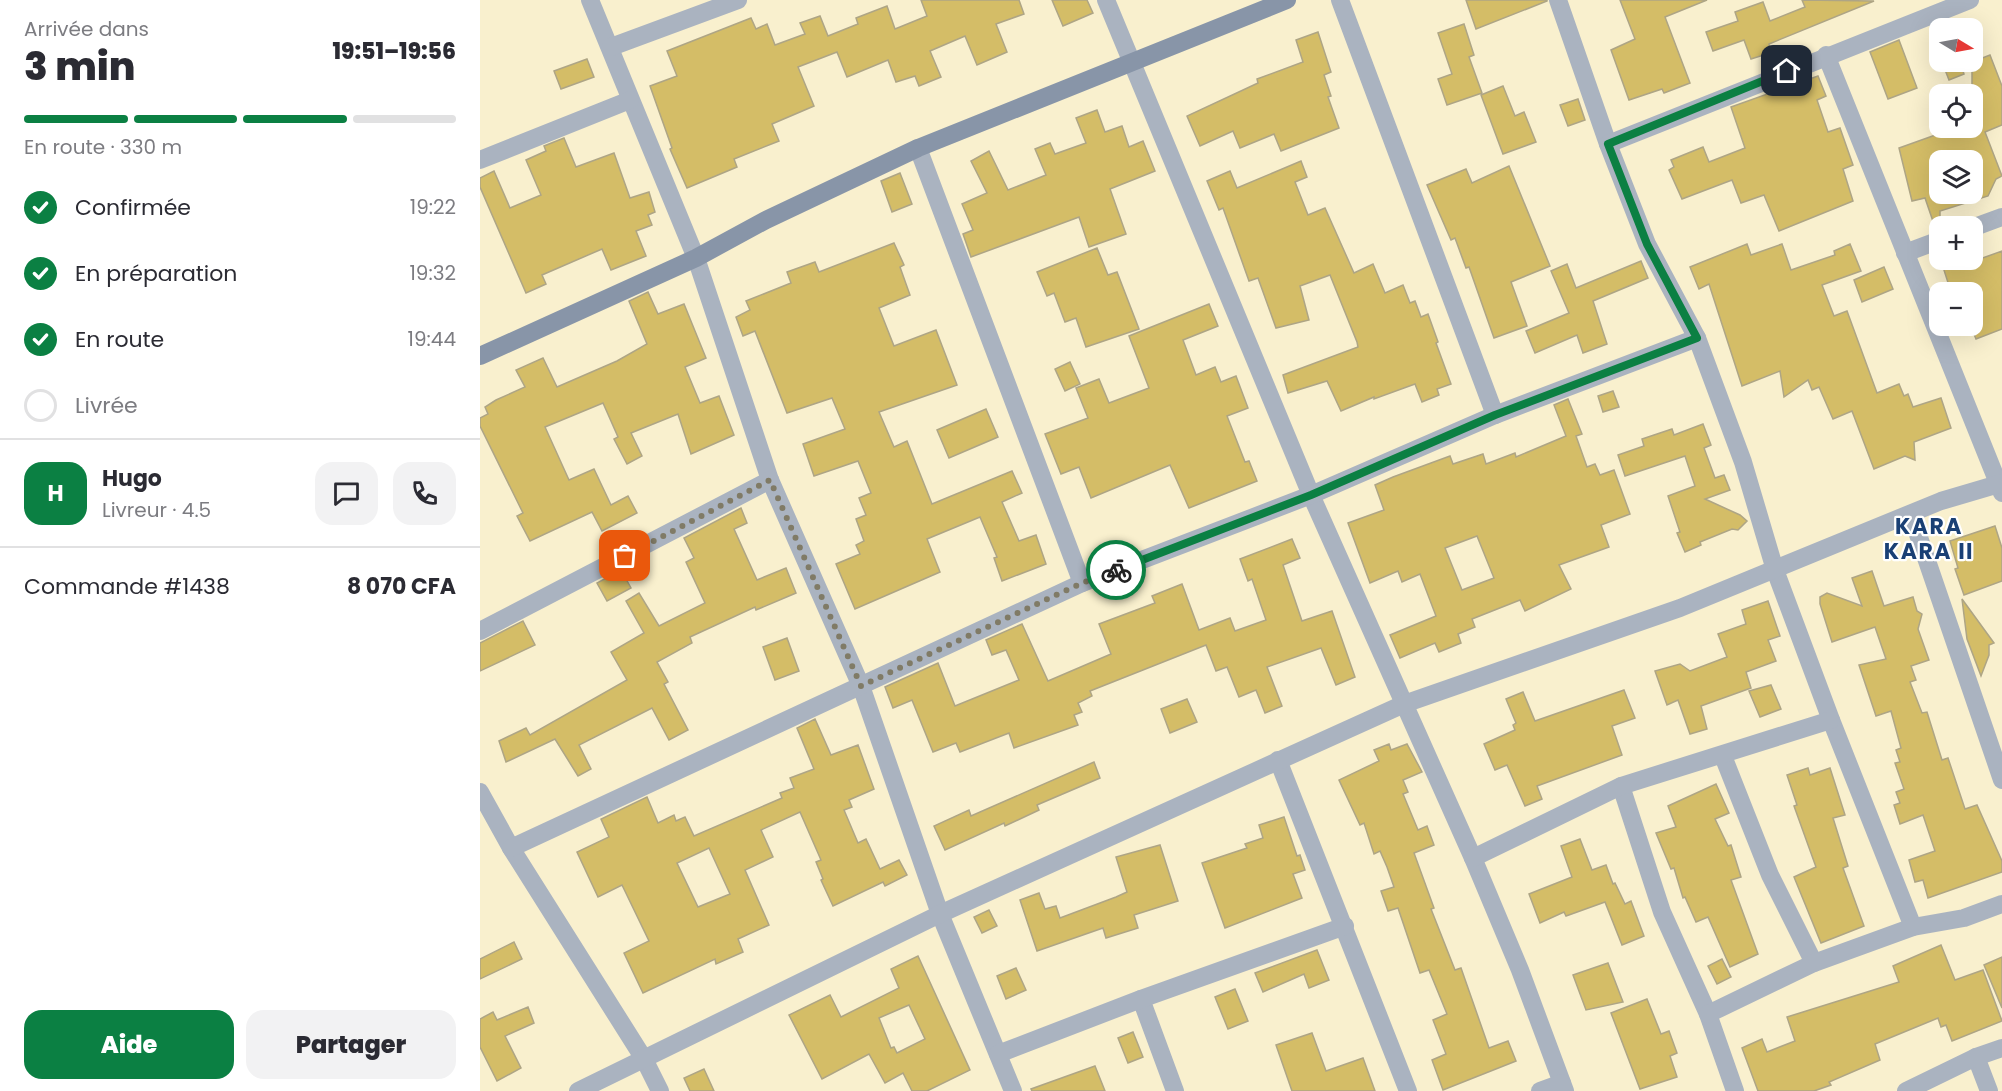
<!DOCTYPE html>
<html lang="fr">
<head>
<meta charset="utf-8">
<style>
	:root { --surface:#fff; --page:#f2f2f3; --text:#2b2b33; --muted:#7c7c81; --line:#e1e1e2; --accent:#0b8043 }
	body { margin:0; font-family:Poppins,sans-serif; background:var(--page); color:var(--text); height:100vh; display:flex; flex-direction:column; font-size:22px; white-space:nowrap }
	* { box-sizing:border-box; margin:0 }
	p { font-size:20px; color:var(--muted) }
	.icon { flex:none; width:33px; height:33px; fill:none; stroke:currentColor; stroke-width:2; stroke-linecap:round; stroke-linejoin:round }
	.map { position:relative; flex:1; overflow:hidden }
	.panel { display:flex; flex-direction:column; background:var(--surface); width:480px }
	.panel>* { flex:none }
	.needle { width:39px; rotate:100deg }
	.controls { position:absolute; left:1449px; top:18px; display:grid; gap:12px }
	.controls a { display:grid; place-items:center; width:54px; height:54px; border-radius:12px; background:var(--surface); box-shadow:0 6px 24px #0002; font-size:30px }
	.pin { position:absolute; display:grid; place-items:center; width:51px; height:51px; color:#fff; margin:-26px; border-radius:12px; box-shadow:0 3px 9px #0006 }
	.courier { position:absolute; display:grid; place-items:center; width:60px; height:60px; margin:-30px; border:4px solid #0b8043; border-radius:50%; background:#fff; color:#222; box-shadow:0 2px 8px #0007 }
	.overview em { font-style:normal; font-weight:800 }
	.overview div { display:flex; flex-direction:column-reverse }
	.overview { display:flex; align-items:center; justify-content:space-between; height:102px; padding:0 24px }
	h1 { font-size:39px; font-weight:800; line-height:45px }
	.bar { display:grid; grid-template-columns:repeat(4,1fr); gap:9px 6px; align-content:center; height:72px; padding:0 24px }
	.bar i { height:8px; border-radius:4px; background:var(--line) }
	.bar .current { background:var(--accent) }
	.bar p { grid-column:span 4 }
	.line { display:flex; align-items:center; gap:15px; padding:0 24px; border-top:2px solid var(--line) }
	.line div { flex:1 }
	.round { display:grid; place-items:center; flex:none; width:63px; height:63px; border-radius:18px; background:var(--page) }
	ol { padding:0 24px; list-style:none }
	li { display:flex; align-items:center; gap:18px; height:66px }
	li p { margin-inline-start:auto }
	li .icon { padding:6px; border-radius:50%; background:var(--accent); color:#fff; stroke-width:4 }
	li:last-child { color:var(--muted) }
	li i { width:33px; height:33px; border:3px solid var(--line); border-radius:50% }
	.action { display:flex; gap:12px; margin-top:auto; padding:12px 24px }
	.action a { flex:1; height:69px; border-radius:18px; background:var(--accent); color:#fff; font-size:24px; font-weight:800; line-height:69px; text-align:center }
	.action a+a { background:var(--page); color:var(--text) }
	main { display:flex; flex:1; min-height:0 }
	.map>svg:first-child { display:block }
</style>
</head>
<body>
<main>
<section class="panel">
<div class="overview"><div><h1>3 min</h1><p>Arrivée dans</p></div><em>19:51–19:56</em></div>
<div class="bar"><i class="current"></i><i class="current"></i><i class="current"></i><i></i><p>En route · 330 m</p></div>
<ol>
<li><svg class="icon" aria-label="check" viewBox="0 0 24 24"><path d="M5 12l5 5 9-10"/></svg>Confirmée<p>19:22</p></li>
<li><svg class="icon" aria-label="check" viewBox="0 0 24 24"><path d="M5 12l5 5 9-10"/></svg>En préparation<p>19:32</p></li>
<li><svg class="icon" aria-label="check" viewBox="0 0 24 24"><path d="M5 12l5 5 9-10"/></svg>En route<p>19:44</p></li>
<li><i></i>Livrée</li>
</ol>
<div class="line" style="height:108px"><b class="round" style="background:var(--accent);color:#fff">H</b><div><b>Hugo</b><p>Livreur · 4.5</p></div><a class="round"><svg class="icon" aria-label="chat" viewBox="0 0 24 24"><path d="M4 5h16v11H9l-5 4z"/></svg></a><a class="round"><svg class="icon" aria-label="phone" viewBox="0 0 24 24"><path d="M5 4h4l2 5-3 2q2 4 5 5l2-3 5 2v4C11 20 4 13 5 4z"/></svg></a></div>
<div class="line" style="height:78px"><div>Commande #1438</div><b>8 070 CFA</b></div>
<div class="action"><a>Aide</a><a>Partager</a></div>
</section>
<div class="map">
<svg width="1522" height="1091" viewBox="0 0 1522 1091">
	<rect width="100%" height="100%" fill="#f9f0ce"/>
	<!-- building -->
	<g fill="#d4bd67" stroke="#aea585" stroke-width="1.5" fill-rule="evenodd">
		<polygon points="441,0 539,0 544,14 516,24 527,52 497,65 485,36 450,51 461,77 439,86 435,76 416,82 408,60 367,77 357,52 318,67 334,106 292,124 299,141 254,159 257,167 207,188 190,149 192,148 170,86 197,76 187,51 271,18 276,29 287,24 295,45 325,34 320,23 340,16 348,36 378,24 376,18 407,6 415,29 447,16"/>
		<polygon points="572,0 607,0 613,13 583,26"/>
		<polygon points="986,0 1067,0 1067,1 996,29"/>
		<polygon points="1140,0 1227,0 1185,17 1210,83 1184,93 1182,89 1149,100 1131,50 1155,39"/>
		<polygon points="1322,0 1394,1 1289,44 1290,53 1271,59 1264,40 1233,51 1226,32 1258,21 1255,12 1283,2 1290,21 1325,7"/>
		<polygon points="984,24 994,55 989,57 1002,93 967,105 958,79 972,74 958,33"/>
		<polygon points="838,32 851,72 844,75 851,96 848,97 859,128 801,151 794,134 760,148 753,131 720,146 707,116 778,83 777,79 823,62 816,40"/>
		<polygon points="1419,40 1437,88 1408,99 1390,52"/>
		<path d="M 1510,55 L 1522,86 L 1522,125 L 1505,132 L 1522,176 L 1516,179 L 1508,196 L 1460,211 L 1460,229 L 1456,230 L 1445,198 L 1432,201 L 1419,148 L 1461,133 L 1459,128 L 1492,128 L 1492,62 ZM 1460,160 L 1492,160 L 1492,194 L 1460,194 Z"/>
		<polygon points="107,59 114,77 81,89 74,71"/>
		<polygon points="1462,62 1480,62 1484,74 1469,80"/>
		<polygon points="1338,76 1346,96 1337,100 1348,132 1360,128 1373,165 1363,169 1373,201 1299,231 1284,195 1261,203 1252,180 1202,199 1189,170 1194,167 1191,160 1223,147 1229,162 1265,148 1251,107"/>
		<polygon points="1023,86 1035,116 1044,112 1056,142 1023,154 1001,95"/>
		<polygon points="1098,99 1105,120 1088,126 1080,105"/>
		<polygon points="617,110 625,132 642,126 649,147 663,141 675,171 630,189 646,234 609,247 599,217 491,257 483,234 493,230 482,204 507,193 491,161 509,151 528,190 566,175 555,149 570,143 575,154 606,143 596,118"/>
		<polygon points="84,138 96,167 134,153 150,198 169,192 175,212 168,215 172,225 156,231 166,256 131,270 122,249 62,275 66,284 46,293 0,187 0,178 14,171 30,208 61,195 46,160 66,151 64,146"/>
		<polygon points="821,161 827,177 815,182 828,215 845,208 874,273 893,264 905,293 923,285 930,303 935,301 941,317 948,314 958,342 956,343 971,384 957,389 959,395 942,402 935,384 894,399 894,397 861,411 847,381 808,393 803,375 878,347 877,342 850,275 820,286 829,320 796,328 778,278 769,281 743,208 739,210 727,181 750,171 757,188"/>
		<polygon points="1029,166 1070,266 1031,282 1047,326 1014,338 989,267 986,268 975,238 971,240 947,185 986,169 992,183"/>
		<polygon points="420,173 432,204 412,212 401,181"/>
		<polygon points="414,243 424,265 420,267 430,295 399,308 414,346 456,330 477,385 399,412 414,447 427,441 452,504 532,471 542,493 522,502 539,541 556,535 566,564 522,581 514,558 517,557 500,517 447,539 460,572 375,609 356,564 380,554 376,545 384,541 376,519 386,515 379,498 391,493 378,461 334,476 323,444 365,429 352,398 307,413 275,331 263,336 256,317 270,310 266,301 311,283 307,272 335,262 339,272"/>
		<polygon points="1267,244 1271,255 1302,244 1311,270 1355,255 1354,251 1370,244 1381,271 1342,285 1354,316 1367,311 1397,393 1419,384 1424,396 1428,394 1433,407 1461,398 1471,428 1434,442 1435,460 1425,456 1394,469 1372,411 1353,419 1339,387 1332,390 1328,380 1304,397 1300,371 1262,386 1229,284 1219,289 1210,267"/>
		<polygon points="617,248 628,275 637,272 659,329 606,347 596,318 585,322 574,293 567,296 557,272"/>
		<polygon points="1522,251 1522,329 1496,339 1492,329 1492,292 1471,292 1463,267 1481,260 1497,260"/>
		<polygon points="1161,261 1168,278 1113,301 1127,344 1103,353 1097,335 1055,353 1046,331 1089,313 1071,271 1087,264 1096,288"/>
		<polygon points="1404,267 1413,289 1382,302 1374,280"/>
		<polygon points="168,292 178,314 204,304 226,358 205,367 220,403 239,396 254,435 211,454 198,414 151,433 162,456 147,464 134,439 138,437 123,403 65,427 89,480 114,469 131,505 148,496 157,513 122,531 112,512 50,541 37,516 43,513 0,426 0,418 8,414 5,407 16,400 45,387 36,370 63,358 77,387 137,361 167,344 149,301"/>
		<polygon points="729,304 738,326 703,340 716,375 735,367 741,382 756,376 768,408 747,416 765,462 769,461 777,481 709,508 690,465 611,498 599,467 581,474 565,434 608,418 596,388 619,379 629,403 669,388 649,336"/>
		<polygon points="590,362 600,384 585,391 575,369"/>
		<polygon points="1133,391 1139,407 1123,412 1118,396"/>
		<path d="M 1088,399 L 1102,434 L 1096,436 L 1107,467 L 1115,464 L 1120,475 L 1134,470 L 1150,514 L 1121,525 L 1129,547 L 1079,565 L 1091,589 L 1045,611 L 1040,600 L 992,619 L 995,627 L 978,634 L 981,643 L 959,652 L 955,643 L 920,658 L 910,635 L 956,616 L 940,574 L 922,582 L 918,571 L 890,583 L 868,523 L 904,510 L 895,485 L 913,477 L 970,456 L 973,464 L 1003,454 L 1006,464 L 1035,453 L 1036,457 L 1086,436 L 1074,405 ZM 997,536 L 1014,578 L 982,590 L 965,548 Z"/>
		<polygon points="506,409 518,437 469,458 457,430"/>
		<polygon points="1223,424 1231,445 1224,448 1235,478 1244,475 1250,490 1225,499 1260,515 1267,521 1258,530 1252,529 1220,542 1221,545 1205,552 1197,533 1200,532 1188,496 1215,486 1205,456 1145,476 1138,455 1164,446 1162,439 1192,429 1194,435"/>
		<polygon points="261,508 267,523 254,529 277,580 306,568 316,593 276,610 275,607 210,637 212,643 177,662 188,682 184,684 208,730 189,740 172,708 99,745 111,769 98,776 75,739 26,762 19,741 46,728 50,735 147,680 131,652 164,633 146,601 159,593 179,626 225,603 206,562 214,558 204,538"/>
		<polygon points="1515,526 1522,548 1522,581 1484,595 1475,569 1478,568 1470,541"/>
		<polygon points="812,539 820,558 803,565 822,621 852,611 875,677 856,685 841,648 787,667 802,706 785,713 776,690 759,697 747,667 736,671 726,645 610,691 612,696 598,703 602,712 594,715 598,725 534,748 529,733 480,752 476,743 453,752 432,700 413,708 405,687 458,663 475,706 539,680 526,650 512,655 506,640 542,624 568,681 631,654 619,624 675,603 672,596 702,584 719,630 750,618 755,631 786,620 772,579 768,581 760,559"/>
		<polygon points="141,570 151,588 127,601 117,583"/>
		<polygon points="1392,571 1404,606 1433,597 1437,611 1442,614 1438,629 1449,660 1431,666 1436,680 1430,682 1442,713 1447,712 1462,760 1468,758 1485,809 1497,805 1522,861 1522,872 1448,898 1443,880 1435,882 1429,860 1455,851 1443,815 1420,824 1414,805 1420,803 1416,792 1424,789 1415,763 1420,762 1416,750 1421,748 1411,711 1396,716 1379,665 1406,659 1395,627 1352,642 1340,604 1340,597 1347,593 1382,606 1372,578"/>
		<polygon points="1482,599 1514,643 1509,645 1509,655 1501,676 1487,639"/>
		<polygon points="1288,601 1300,636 1288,640 1296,661 1266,672 1271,688 1221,706 1227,729 1210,734 1198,700 1187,705 1175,671 1200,664 1210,671 1247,657 1238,634 1266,624 1262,610"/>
		<polygon points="43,621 55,645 0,671 0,643"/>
		<polygon points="307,638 319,671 295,680 283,647"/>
		<polygon points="1291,685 1301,709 1280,717 1269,691"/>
		<polygon points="1144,690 1155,718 1132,726 1142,755 1057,786 1062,799 1045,806 1027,765 1015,770 1004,744 1035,730 1033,725 1036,723 1026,699 1043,692 1055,721"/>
		<polygon points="707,699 717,722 690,733 681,709"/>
		<path d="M 335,719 L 351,755 L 378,745 L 394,789 L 369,800 L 372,807 L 364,810 L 378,843 L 386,839 L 400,869 L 419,860 L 427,875 L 405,886 L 403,882 L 353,906 L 341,880 L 343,879 L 336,862 L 341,860 L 320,812 L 281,830 L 293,857 L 265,870 L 289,925 L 258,939 L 263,952 L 236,964 L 235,959 L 163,993 L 144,953 L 169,941 L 142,885 L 118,897 L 97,852 L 129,837 L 121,819 L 167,797 L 178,823 L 194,815 L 196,821 L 205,817 L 214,836 L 302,798 L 300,793 L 314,788 L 310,778 L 334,769 L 317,728 ZM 229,848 L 250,894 L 218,907 L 197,863 Z"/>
		<polygon points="909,744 911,750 927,744 942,772 923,780 928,792 923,794 938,830 947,826 954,845 934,853 954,908 951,909 975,970 981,968 1009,1048 1028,1041 1036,1061 963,1090 952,1060 966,1054 953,1020 967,1014 949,970 940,973 918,908 908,911 901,891 914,887 907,867 900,851 894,854 884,823 880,825 859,780 899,761 894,750"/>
		<polygon points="614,762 620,778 557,805 559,810 525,826 524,823 465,850 454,826 489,810 491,816"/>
		<polygon points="1328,768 1330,775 1350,768 1365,815 1353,818 1368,866 1363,868 1384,926 1341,943 1314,877 1336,867 1314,806 1317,805 1307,775"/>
		<polygon points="1236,784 1249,813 1235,819 1248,846 1251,845 1261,877 1251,880 1278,954 1250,967 1228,917 1216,922 1205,897 1203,898 1194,868 1191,869 1176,833 1196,827 1188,806"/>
		<polygon points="804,817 817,856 820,855 825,870 813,874 822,898 745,928 722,863 767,848 765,844 783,838 779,825"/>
		<polygon points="1100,839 1112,870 1126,865 1133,884 1135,883 1145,904 1151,901 1164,936 1142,945 1125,902 1086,916 1084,912 1060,923 1049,894 1092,877 1081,846"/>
		<polygon points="680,845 698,901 654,915 658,928 626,938 623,928 557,951 540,900 559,893 565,909 576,906 580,918 636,897 647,892 636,857"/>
		<polygon points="509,910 517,926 502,933 494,917"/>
		<polygon points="34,942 42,959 0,979 0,959"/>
		<polygon points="1461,945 1475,980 1503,970 1522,1021 1472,1041 1466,1025 1461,1027 1458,1018 1395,1044 1400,1060 1349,1082 1351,1085 1334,1091 1278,1091 1262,1048 1282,1039 1287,1052 1315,1041 1307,1017 1419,982 1413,966"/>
		<polygon points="837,950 849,980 829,988 824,974 783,992 775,973"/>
		<path d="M 438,956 L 490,1070 L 447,1091 L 432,1091 L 423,1073 L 405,1083 L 389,1054 L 342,1079 L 309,1015 L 350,995 L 361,1017 L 419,988 L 411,969 ZM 429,1005 L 445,1039 L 417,1053 L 414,1047 L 411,1048 L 399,1018 Z"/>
		<polygon points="1522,957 1522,1008 1504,965"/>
		<polygon points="1242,959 1251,977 1237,984 1228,966"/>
		<polygon points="1128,963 1143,1002 1106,1010 1093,975"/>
		<polygon points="536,968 546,990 526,999 517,976"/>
		<polygon points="755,989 768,1021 748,1029 735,997"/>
		<polygon points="1167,999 1181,1034 1189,1031 1197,1053 1190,1056 1197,1077 1160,1089 1131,1013"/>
		<polygon points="48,1007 54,1023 25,1036 41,1068 17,1081 0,1047 0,1019 13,1012 17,1020"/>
		<polygon points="653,1032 663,1057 648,1063 638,1038"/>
		<polygon points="832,1033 846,1071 883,1058 895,1091 812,1091 796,1045"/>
		<polygon points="615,1066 625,1091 552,1091 551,1089"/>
		<polygon points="224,1069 234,1091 210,1091 204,1078"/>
	</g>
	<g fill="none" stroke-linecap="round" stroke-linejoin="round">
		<!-- street -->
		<g stroke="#aab3c0" stroke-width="18">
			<polyline points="110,0 216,258 290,480 381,686 460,914 533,1091"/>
			<polyline points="626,0 831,495 993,858 1040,970 1085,1091"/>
			<polyline points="860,0 1015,415"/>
			<polyline points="1078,0 1128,144 1167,244 1217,338 1263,462 1295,570 1351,720 1433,927"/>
			<polyline points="131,47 258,0"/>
			<polyline points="1346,55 1522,493"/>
			<polyline points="1128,144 1490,0"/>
			<polyline points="438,148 602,583"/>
			<polyline points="0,160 150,100"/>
			<polyline points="1492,228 1522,217"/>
			<polyline points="1425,253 1460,240"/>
			<polyline points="1431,514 1522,780"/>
			<polyline points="0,631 290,480"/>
			<polyline points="1243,756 1290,875 1334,963"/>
			<polyline points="798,760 928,1091"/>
			<polyline points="1141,786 1182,912 1228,1014 1255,1091"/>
			<polyline points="0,792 31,848 164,1059 180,1091"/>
			<polyline points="31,848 602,583 831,495 1015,415 1217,338"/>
			<polyline points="993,858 1141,786 1351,720"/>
			<polyline points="661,999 695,1091"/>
			<polyline points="1228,1014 1334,963 1433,927 1484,918 1522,904"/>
			<polyline points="518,1054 661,999 865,926"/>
			<polyline points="1496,1057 1509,1091"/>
			<polyline points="98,1091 460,914 924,704 1200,608 1461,501 1522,483"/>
			<polyline points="1060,1091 1082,1083"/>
			<polyline points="1426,1091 1496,1057 1522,1048"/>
		</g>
		<!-- secondary -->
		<polyline stroke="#8895a8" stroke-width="18" points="0,356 216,258 286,220 438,148 807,0"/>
	</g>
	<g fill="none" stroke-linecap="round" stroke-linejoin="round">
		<!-- done -->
		<polyline stroke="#807b66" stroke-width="6" stroke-dasharray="0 10.8" points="145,556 290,480 381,686 602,583 636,570"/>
		<!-- route -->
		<polyline stroke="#0b8043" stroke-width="8" points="636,570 831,495 1015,415 1217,338 1167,244 1128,144 1307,71"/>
	</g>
	<g text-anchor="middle" stroke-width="4.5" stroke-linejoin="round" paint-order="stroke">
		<!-- district labels -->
		<g font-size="22" font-weight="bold" letter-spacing="1.5" fill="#1a4075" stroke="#fff">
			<text x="1449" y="534">KARA<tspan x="1449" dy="25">KARA II</tspan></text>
		</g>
	</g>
</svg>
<div class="controls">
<a><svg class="needle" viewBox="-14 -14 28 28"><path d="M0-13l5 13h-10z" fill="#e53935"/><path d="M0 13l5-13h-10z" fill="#7c7c81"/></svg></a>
<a><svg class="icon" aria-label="locate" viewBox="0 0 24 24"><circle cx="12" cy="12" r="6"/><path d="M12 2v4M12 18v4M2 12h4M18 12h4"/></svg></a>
<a><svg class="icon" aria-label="layers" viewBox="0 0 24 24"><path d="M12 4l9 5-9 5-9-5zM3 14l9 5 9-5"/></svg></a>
<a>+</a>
<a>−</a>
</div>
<div class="pin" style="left:145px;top:556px;background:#ea580c"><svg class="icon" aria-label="bag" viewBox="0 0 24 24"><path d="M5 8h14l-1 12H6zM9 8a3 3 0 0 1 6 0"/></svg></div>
<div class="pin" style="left:1307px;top:71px;background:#1f2937"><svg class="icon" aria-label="home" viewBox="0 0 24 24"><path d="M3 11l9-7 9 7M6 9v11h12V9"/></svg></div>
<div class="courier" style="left:636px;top:570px"><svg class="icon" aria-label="bike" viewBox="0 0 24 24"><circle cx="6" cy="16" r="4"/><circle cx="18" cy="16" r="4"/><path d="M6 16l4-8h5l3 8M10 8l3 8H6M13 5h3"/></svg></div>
</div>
</main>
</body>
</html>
